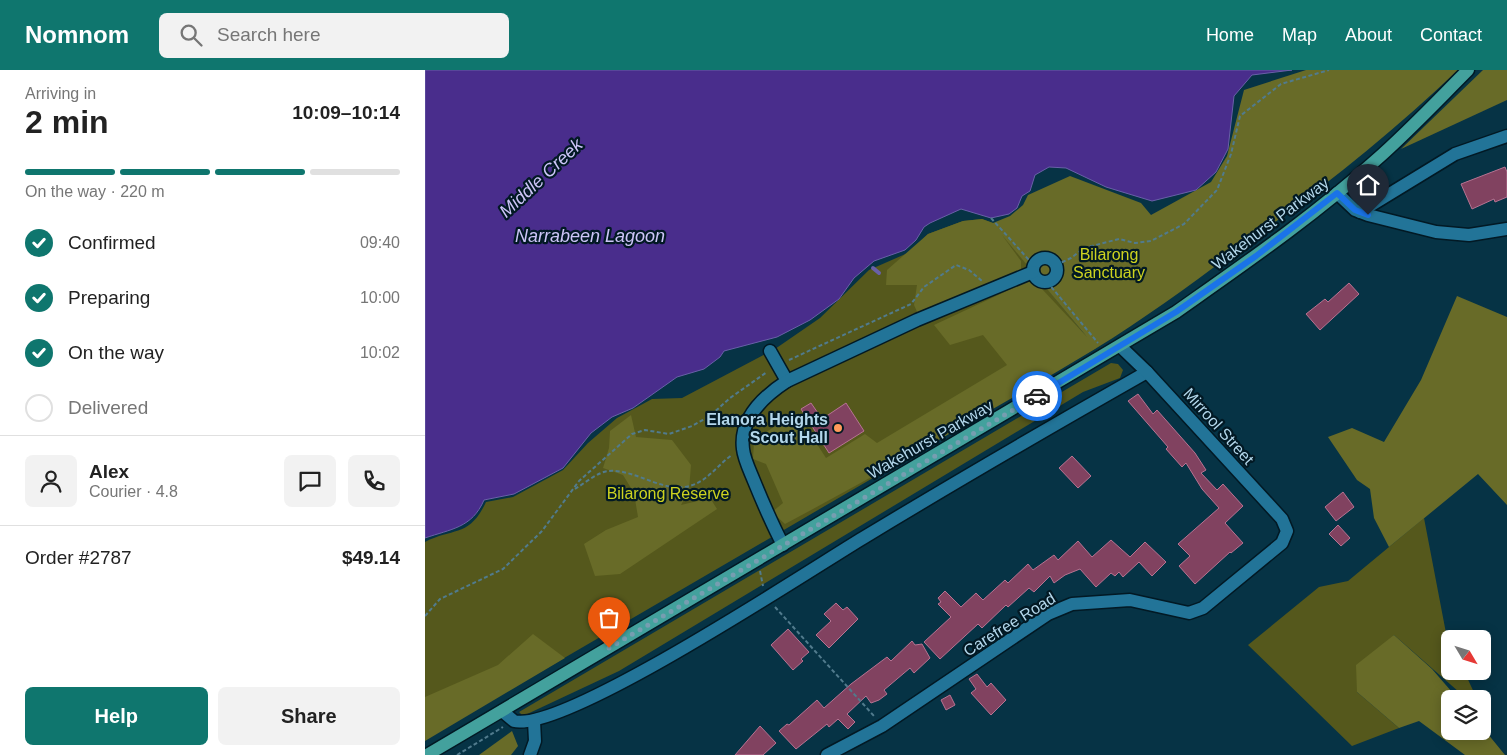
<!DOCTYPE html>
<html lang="en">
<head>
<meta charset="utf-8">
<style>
	:root { --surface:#fff; --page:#f2f2f2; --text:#222; --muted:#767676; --line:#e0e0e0; --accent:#0f766e }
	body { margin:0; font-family:Arial,sans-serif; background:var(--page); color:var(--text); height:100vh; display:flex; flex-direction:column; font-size:19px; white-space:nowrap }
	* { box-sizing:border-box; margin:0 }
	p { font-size:16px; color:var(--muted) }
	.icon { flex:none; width:28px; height:28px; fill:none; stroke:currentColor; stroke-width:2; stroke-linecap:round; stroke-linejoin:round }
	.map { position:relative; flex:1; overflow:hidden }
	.side { display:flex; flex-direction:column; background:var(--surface); width:425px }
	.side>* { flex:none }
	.needle { width:32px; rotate:128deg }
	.buttons { position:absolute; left:1016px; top:560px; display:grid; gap:10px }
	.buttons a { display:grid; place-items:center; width:50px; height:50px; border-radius:8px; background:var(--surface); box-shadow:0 2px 12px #0003; font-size:25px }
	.pin { position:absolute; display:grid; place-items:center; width:42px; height:42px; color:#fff; margin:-51px -21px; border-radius:50% 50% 50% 0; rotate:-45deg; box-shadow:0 0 5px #0007 }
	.pin .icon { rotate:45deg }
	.courier { position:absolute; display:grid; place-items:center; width:50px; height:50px; margin:-25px; border:4px solid #1a73e8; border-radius:50%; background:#fff; color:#222; box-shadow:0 1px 6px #0007 }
	.summary em { font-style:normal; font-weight:800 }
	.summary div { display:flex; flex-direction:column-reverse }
	.summary { display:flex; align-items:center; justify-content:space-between; height:85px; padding:0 25px }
	h1 { font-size:32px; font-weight:800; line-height:38px }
	.bar { display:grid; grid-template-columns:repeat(4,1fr); gap:8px 5px; align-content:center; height:60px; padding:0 25px }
	.bar i { height:6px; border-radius:4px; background:var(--line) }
	.bar .active { background:var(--accent) }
	.bar p { grid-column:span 4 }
	.line { display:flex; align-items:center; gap:12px; padding:0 25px; border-top:1px solid var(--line) }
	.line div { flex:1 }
	.round { display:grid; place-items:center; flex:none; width:52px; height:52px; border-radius:8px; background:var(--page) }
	ol { padding:0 25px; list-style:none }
	li { display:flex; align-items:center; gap:15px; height:55px }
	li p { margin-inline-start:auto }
	li .icon { padding:5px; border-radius:50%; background:var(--accent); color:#fff; stroke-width:4 }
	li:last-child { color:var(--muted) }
	li i { width:28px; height:28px; border:2px solid var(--line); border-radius:50% }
	.button { display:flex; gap:10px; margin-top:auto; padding:10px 25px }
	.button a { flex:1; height:58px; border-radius:8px; background:var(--accent); color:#fff; font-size:20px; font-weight:800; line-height:58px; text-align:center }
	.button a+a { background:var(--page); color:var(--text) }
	header { display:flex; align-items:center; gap:30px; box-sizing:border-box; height:70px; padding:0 25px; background:var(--accent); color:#fff }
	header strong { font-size:24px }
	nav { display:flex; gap:28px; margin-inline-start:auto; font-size:18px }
	.search { width:350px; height:45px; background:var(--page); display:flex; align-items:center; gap:12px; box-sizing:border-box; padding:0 18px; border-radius:8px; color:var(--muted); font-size:19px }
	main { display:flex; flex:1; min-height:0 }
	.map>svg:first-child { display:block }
</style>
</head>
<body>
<header>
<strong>Nomnom</strong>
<div class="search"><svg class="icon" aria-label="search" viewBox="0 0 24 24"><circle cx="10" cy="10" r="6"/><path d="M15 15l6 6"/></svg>Search here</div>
<nav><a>Home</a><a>Map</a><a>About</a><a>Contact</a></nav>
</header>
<main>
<section class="side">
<div class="summary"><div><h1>2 min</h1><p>Arriving in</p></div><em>10:09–10:14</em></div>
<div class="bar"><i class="active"></i><i class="active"></i><i class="active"></i><i></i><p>On the way · 220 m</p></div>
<ol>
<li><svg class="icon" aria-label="check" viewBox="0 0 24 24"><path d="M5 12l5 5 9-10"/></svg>Confirmed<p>09:40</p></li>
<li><svg class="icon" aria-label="check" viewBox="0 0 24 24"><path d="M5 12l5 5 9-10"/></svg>Preparing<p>10:00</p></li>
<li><svg class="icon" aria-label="check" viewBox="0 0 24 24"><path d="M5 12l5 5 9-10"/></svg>On the way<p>10:02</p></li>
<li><i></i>Delivered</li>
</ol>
<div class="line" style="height:90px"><a class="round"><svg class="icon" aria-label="person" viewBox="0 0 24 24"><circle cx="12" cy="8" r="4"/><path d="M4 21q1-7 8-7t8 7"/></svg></a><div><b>Alex</b><p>Courier · 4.8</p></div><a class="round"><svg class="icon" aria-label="chat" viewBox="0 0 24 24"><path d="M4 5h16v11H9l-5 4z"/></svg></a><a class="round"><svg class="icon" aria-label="phone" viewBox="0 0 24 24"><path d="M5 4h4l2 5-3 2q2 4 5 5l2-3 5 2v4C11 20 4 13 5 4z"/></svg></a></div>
<div class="line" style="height:65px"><div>Order #2787</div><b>$49.14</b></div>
<div class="button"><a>Help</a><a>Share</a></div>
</section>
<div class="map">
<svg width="1082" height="685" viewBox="0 0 1082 685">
	<rect width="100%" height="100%" fill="#063345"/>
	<!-- green -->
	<g fill="#55581c">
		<path d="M 557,149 L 568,153 L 671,278 L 0,669 L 0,472 C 29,457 44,468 61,432 L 88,427 L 138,400 L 163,373 L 192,348 L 227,329 L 257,328 L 350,279 L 395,248 L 444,200 L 485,182 L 503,164 L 538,151 Z"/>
		<polygon points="686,293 693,294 698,300 695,308 658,322 194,601 98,646 94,642"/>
		<polygon points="999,448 1021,563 1025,572 1025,601 1039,601 1052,629 1042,629 969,565 932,622 974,658 927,676 823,575 894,517 923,511"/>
	</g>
	<!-- forest -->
	<g fill="#686b28">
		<path d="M 881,0 L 1033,0 C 964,66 888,125 811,181 C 765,215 719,249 670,279 C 569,340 465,398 360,454 L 347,442 L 358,433 L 341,394 L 328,389 L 329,371 L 350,356 L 373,345 L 401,388 L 440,364 L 452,373 L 582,295 L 558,265 L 525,275 L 509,255 L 605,210 L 617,219 L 662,267 L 577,165 L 596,191 L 596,202 L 494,246 L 489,235 L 492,215 L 461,215 L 462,200 L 503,164 L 538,151 L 557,149 L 568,153 L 585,146 L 598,135 L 603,125 L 645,106 L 716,133 L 726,145 L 786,112 L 802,86 L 819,20 Z"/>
		<polygon points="1058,0 1082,0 1082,30 976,79"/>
		<polygon points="1032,226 1082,247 1082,435 1053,404 964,477 949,448 945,419 932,410 903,367 927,358 959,372 996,310"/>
		<polygon points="206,345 211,367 247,370 266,395 264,420 256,435 285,428 292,439 195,504 170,506 159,474 181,460 213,447 209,423 198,405 178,398 184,378 185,361"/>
		<polygon points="108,564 140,588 0,671 0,627 73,595"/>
		<polygon points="969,565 1007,599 1033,629 1025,629 1025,661 1058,661 1058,658 1080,685 1040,685 994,651 974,658 932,622 931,595"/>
		<polygon points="87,661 93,676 86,685 54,685"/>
	</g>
	<!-- water -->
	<path fill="#492d8c" stroke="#6960a8" d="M 0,0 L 867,0 L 827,5 L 809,26 L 803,79 L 791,102 L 771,120 L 727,131 L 681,117 L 641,98 L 624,97 L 610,105 L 605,121 L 597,126 L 592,138 L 584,144 L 566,148 L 536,139 L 505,153 L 499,157 L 491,170 L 480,180 L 449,191 L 429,208 L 414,229 L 385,250 L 352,267 L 299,281 L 295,287 L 279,299 L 252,307 L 208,338 L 187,347 L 166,363 L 138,398 L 89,424 L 59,430 C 47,458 26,459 0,468 Z"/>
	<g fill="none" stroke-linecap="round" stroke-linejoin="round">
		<!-- stream -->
		<polyline stroke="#6960a8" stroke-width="4" points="448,198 454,203"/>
	</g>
	<!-- building -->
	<g fill="#814260" stroke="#b77392">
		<polygon points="1080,97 1082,102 1082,127 1070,132 1069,129 1047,139 1036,114"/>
		<polygon points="924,213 934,224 895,260 881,244 900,229 903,232"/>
		<polygon points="713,324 728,344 732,340 770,383 781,400 776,403 792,420 798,414 818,436 800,453 818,473 806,483 805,482 770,514 754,496 765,486 753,474 794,438 777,419 761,393 757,397 741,379 743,377 703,331"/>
		<polygon points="386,333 397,349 421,333 439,361 404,383 376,339"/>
		<polygon points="647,386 666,406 653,418 634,398"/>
		<polygon points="918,422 929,437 911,451 900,437"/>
		<polygon points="913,455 925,468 916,476 904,464"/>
		<polygon points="686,470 705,487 720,472 741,492 727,506 714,492 698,507 694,502 690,506 686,503 671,517 655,499 640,505 629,513 625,506 609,522 604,518 583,537 581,535 557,558 553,554 515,589 499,572 526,547 513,534 516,532 513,528 520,521 536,537 551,523 558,530 580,510 583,513 603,494 608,500 629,485 633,490 653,471 667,487"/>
		<polygon points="411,533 418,540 422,537 433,549 404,578 391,565 406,551 399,544"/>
		<polygon points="363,559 384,582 376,589 378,591 368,600 346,575"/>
		<polygon points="487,571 490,575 497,574 505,588 489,603 485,598 459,620 462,624 454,630 446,633 441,626 422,644 430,652 423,659 413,649 404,657 402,654 371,679 354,661 362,654 364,655 392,630 399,638 426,614 462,587 466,591"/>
		<polygon points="552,604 562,617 566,613 581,630 566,645 546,623 551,619 544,609"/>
		<polygon points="525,625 530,635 521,640 516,630"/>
		<polygon points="335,656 351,673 338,685 310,685"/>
	</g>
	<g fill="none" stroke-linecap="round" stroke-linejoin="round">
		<defs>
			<g id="minor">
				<polyline points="912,123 930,140 943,145 1011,162 1044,165 1082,159"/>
				<polyline points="935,142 1030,84 1082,66"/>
				<circle cx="620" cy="200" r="12"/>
				<polyline points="345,281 362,311"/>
				<path d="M 358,475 C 347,454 338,433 329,411 C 325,401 319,389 318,379 C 314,348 339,326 362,311 L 492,250 L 608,202"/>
				<path d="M 77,641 L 89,651 C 139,663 383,501 438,468 C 532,411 627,356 722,302"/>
				<polyline points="105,685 110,671 109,651"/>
				<polyline points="402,685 457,656 623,544 647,534 705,530 764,543 778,538 857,473 862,461 857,449 722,302 696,277"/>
			</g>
			<path id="major" d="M 2,685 L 751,242 C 819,194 889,146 951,90 C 983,62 1013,30 1043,0"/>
		</defs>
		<!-- minor casing -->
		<use href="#minor" stroke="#021924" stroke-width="15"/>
		<!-- major casing -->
		<use href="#major" stroke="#021924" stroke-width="15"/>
		<!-- path -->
		<g stroke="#517b8d" stroke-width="2" stroke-dasharray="4 2.5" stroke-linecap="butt">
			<polyline points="566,148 604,190"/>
			<polyline points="631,195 646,188 659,178 694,169 710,173 726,171 759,154 792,120 806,84 815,46 856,14 904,0"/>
			<polyline points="618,207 673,273"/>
			<polyline points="364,290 486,234 499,217 531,195 544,200 557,211"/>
			<path d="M 150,419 C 158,414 167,407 176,403 C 200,393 233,421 259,417 C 280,415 291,396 307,385"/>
			<polyline points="335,501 338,516"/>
			<polyline points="350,537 449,646"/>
			<polyline points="0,546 15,529 78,499 117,461 154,411 207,364 220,360 244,364 267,356 285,346 305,328 342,302"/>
			<polyline points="32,685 78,657"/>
		</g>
		<!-- minor -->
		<use href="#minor" stroke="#227498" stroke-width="12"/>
		<!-- major -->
		<use href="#major" stroke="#43a19d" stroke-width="12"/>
	</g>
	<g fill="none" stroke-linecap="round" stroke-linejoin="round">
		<!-- done -->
		<polyline stroke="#769eb1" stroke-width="5" stroke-dasharray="0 9" points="184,578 612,326"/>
		<!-- route -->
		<polyline stroke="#1a73e8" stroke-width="6" points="612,326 751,242 831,186 912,123 930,140 943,145"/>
	</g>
	<!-- markers -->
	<circle fill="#ff9b5b" stroke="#021924" stroke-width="2" cx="413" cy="358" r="5"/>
	<g text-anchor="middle" stroke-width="4.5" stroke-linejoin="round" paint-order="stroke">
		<!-- street labels -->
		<g font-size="16" fill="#b3d7eb" stroke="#021924">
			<text transform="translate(845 153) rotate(-37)" y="6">Wakehurst Parkway</text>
			<text transform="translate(794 356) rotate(48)" y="6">Mirrool Street</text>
			<text transform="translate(505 369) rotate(-30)" y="6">Wakehurst Parkway</text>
			<text transform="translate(584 554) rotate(-32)" y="6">Carefree Road</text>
		</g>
		<!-- park labels -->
		<g font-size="16" fill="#cdd320" stroke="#021924">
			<text x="684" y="190">Bilarong<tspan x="684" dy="18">Sanctuary</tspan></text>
			<text x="243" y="429">Bilarong Reserve</text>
		</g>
		<!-- poi labels -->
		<g font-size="16" font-weight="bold" fill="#b3d7eb" stroke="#021924" text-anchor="end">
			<text x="403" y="355">Elanora Heights<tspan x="403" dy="18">Scout Hall</tspan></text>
		</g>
		<!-- water labels -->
		<g font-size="18" font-style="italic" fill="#cdc5f8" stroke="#021924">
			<text transform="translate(116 108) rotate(-43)" y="6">Middle Creek</text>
			<text x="165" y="172">Narrabeen Lagoon</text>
		</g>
	</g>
</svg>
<div class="buttons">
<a><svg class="needle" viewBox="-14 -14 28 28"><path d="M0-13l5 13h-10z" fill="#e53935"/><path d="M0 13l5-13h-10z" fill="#767676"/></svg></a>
<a><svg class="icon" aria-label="layers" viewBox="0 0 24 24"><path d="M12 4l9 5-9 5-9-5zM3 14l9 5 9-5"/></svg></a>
</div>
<div class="pin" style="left:184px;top:578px;background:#ea580c"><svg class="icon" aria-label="bag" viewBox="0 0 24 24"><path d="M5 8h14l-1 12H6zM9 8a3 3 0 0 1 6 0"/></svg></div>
<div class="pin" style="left:943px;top:145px;background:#1f2937"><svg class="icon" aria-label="home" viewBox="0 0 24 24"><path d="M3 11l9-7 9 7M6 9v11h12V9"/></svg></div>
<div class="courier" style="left:612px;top:326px"><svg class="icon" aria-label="car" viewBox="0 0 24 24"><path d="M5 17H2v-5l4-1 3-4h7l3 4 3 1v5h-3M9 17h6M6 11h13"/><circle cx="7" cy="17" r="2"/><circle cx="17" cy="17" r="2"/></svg></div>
</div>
</main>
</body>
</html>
